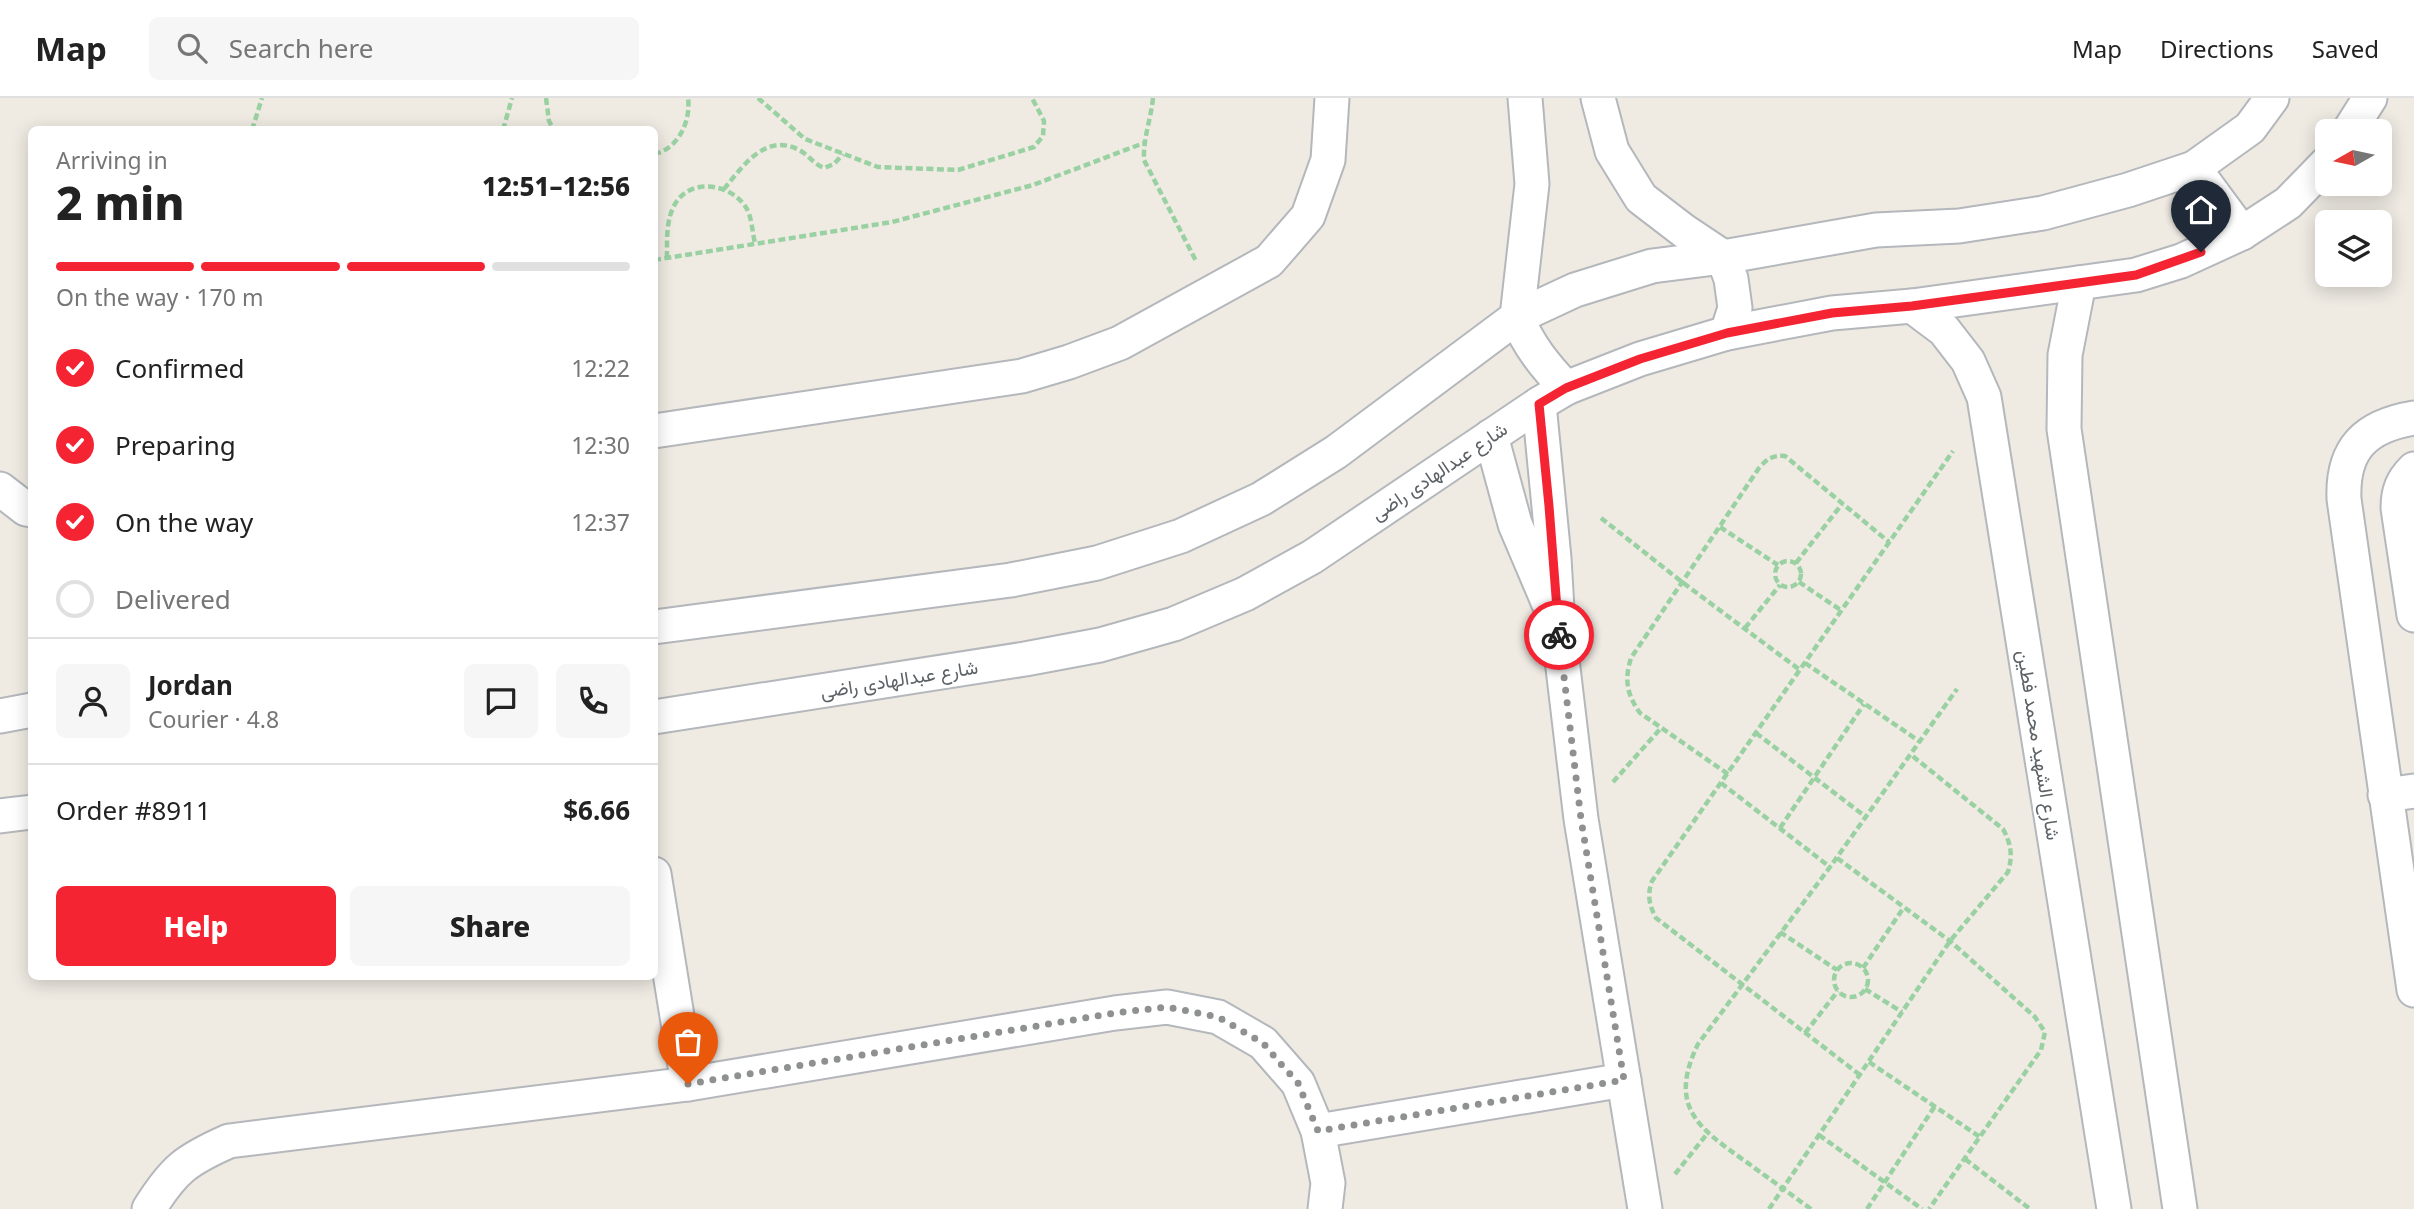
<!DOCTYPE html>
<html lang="en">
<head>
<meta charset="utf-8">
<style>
	:root { --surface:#fff; --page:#f6f6f6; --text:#222; --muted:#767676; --line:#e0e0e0; --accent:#f42432 }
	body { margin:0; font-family:"Noto Sans",Vazirmatn,sans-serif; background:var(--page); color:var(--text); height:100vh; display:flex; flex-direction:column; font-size:26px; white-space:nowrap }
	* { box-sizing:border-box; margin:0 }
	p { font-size:23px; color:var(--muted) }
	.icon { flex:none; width:38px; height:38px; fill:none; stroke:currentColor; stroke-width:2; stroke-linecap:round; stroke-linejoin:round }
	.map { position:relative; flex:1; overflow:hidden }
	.side { position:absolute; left:28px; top:28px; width:630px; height:854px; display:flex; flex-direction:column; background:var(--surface); border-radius:10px; box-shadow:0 4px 18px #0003 }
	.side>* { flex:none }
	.needle { width:46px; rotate:261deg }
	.buttons { position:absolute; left:2315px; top:21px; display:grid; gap:14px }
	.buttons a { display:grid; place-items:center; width:77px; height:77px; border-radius:10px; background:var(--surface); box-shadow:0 4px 18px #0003; font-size:35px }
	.pin { position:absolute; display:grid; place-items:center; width:60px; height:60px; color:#fff; margin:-72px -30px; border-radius:50% 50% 50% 0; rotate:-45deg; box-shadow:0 0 7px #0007 }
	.pin .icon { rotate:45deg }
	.courier { position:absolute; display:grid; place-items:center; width:70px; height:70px; margin:-35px; border:5px solid #f42432; border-radius:50%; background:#fff; color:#222; box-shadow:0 2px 9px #0007 }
	.headline em { font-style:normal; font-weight:800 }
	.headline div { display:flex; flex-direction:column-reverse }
	.headline { display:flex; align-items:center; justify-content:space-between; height:119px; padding:0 28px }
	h1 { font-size:46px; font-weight:800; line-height:52px }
	.bar { display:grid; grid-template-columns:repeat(4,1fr); gap:10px 7px; align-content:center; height:84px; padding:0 28px }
	.bar i { height:9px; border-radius:5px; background:var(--line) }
	.bar .on { background:var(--accent) }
	.bar p { grid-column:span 4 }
	.line { display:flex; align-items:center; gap:18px; padding:0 28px; border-top:2px solid var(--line) }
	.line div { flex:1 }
	.round { display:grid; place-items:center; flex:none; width:74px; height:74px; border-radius:10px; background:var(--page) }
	ol { padding:0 28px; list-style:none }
	li { display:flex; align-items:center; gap:21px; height:77px }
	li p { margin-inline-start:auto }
	li .icon { padding:7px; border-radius:50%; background:var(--accent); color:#fff; stroke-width:4 }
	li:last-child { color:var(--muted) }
	li i { width:38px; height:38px; border:4px solid var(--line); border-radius:50% }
	.action { display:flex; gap:14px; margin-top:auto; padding:14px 28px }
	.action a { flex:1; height:80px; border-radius:10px; background:var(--accent); color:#fff; font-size:28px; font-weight:800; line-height:80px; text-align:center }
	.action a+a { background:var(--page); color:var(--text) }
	header { display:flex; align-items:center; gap:42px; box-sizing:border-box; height:98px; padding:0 35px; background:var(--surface); border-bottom:2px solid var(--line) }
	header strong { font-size:33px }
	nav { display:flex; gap:38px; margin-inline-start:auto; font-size:24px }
	.search { width:490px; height:63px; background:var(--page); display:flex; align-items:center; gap:18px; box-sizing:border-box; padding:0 24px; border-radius:10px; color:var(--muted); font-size:26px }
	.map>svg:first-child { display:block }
</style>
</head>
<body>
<header>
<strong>Map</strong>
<div class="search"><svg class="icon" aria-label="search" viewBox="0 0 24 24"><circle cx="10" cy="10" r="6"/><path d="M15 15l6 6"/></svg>Search here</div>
<nav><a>Map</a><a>Directions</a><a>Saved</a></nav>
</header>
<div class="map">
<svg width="2414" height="1111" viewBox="0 0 2414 1111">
	<rect width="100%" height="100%" fill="#efebe3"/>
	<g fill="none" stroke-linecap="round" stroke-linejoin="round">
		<defs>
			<g id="minor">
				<path d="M 1525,0 L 1532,86 L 1517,219 C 1528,247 1545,268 1566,290"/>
				<polyline points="1598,0 1612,53 1641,100 1684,133 1723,159 1731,181 1735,210 1727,235"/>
				<polyline points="2349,33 2370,0"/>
				<polyline points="2194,70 2242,135"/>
				<polyline points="2079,185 2065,257 2064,331 2180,1111"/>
				<polyline points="1912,208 1944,232 1968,263 1984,299 2114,1111"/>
				<polyline points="1539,306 1554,460 1558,528 1581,721 1645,1111"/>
				<path d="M 2414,320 C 2365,328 2342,351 2344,401 L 2414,892"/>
				<polyline points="654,333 1022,278 1069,264 1120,245 1269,163 1308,118 1328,62 1332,0"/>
				<polyline points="1491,338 1515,426 1549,506"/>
				<path d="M 2414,371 C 2402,383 2398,393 2398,410 L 2414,517"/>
				<polyline points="0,391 26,411 32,412"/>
				<polyline points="654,529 1011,482 1097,465 1181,438 1261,401 1336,354 1517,219 1575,192 1652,168 1723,159 1876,132 1959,128 2043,115 2128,92 2194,70 2250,30 2272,0"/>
				<polyline points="0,618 32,612"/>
				<polyline points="654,619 1025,561 1100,547 1174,526 1245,496 1312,459 1539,306 1566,290 1640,261 1727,235 1832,215 1912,208 2136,177 2181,163 2242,135 2288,105 2328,64"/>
				<polyline points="2385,697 2414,693"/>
				<polyline points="0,718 32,714"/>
				<polyline points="654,776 688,986"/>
				<polyline points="1318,1033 1624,982"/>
				<path d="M 149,1111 C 174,1071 186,1062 229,1043 L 688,986 L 1115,915 L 1167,909 L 1218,919 L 1263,945 L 1298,985 L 1318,1033 L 1328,1085 L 1325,1111"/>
			</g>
		</defs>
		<!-- minor casing -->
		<use href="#minor" stroke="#b4b7bb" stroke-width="37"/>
		<!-- path -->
		<g stroke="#9ad1a2" stroke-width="4.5" stroke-dasharray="7 3.5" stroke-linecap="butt">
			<polyline points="546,0 549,23 554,32"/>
			<polyline points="758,0 805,41 878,69 958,72 1034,49 1043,38 1044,23 1032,0"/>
			<path d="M 1153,0 C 1151,21 1143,40 1144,62 L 1196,163"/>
			<polyline points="252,32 262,0"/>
			<polyline points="503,32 512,0"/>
			<path d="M 654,56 C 679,51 691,22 688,0"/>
			<path d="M 724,91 C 743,68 766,33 801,53 C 809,58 814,66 824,70 L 834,66 L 843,56"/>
			<path d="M 667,160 C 667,142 666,121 675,106 C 691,79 730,86 745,108 C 752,117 752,134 755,145"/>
			<polyline points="654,162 892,124 1033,87 1144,45"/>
			<polyline points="1601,420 1682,484 1800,572"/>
			<polyline points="1720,429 1778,467"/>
			<circle cx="1788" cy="476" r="13"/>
			<polyline points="1796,465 1842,406"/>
			<polyline points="1799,484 1842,513"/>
			<polyline points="1745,530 1780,487"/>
			<polyline points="1805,565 1919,643"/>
			<polyline points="1756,635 1866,719"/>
			<path d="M 1728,676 L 1640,615 C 1627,597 1624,582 1631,560 L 1759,370 C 1767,361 1772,357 1785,358 L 1889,444"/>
			<polyline points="1613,684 1661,630"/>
			<polyline points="1721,685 1830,769"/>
			<polyline points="1780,730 1864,606"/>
			<polyline points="1837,760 1950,843 2035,919 2045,934 2041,952 1929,1111"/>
			<polyline points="1780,834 1837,872"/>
			<circle cx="1851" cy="882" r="17"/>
			<polyline points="1863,870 1904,809"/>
			<polyline points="1865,891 1902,914"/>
			<polyline points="1805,935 1838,893"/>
			<polyline points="1869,964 1980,1039"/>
			<path d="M 1860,977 L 1656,820 C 1649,807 1647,797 1652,783 L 1953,353"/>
			<polyline points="1819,1037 1922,1111"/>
			<polyline points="1965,1061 2030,1111"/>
			<polyline points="1675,1076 1707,1036"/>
			<path d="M 1769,1111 L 1950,843 L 2008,774 C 2013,757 2011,746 2003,731 L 1910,656"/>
			<path d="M 1811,1111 C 1789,1095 1767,1079 1745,1063 C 1697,1029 1668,1008 1698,946 L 1830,769 L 1957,591"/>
			<polyline points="1867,1111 1935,1008"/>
		</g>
		<!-- minor -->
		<use href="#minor" stroke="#fff" stroke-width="33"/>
	</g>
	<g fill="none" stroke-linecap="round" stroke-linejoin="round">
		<!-- done -->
		<polyline stroke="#8f9191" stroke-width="7" stroke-dasharray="0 12.6" points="688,986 1115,915 1167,909 1218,919 1263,945 1280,965 1298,985 1318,1033 1624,982 1581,721 1559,537"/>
		<!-- route -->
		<polyline stroke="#f42432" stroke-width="9" points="1559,537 1549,408 1539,306 1566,290 1640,261 1727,235 1832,215 1912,208 2136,177 2201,154"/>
	</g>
	<g text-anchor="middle" stroke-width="5" stroke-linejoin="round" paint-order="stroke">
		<!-- street labels -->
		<g font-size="19" fill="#5b6165" stroke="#fff">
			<text transform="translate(1439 373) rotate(-34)" y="7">شارع عبدالهادى راضى</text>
			<text transform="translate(899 581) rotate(-9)" y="7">شارع عبدالهادى راضى</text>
			<text transform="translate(2039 647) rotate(81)" y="7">شارع الشهيد محمد فطين</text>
		</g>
	</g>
</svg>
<div class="buttons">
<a><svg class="needle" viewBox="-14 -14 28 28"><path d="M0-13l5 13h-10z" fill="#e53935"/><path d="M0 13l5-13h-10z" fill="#767676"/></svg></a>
<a><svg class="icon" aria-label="layers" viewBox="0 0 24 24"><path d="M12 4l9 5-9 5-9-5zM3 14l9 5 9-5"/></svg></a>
</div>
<div class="pin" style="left:688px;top:986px;background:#ea580c"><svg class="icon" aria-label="bag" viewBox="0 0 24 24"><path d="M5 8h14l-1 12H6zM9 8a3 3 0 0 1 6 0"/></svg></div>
<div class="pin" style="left:2201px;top:154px;background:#1f2937"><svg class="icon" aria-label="home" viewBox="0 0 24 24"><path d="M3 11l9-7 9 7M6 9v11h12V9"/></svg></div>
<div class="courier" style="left:1559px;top:537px"><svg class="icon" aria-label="bike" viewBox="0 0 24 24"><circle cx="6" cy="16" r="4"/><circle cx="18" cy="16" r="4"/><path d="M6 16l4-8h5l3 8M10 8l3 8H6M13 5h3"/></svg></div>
<section class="side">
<div class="headline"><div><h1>2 min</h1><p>Arriving in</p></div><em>12:51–12:56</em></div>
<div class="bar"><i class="on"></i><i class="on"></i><i class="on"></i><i></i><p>On the way · 170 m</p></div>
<ol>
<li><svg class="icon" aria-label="check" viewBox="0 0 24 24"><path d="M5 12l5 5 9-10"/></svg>Confirmed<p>12:22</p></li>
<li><svg class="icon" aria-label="check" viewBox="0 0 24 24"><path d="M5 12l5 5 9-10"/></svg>Preparing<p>12:30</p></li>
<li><svg class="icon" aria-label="check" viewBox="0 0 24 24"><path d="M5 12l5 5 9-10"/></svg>On the way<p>12:37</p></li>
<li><i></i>Delivered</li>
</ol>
<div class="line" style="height:126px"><a class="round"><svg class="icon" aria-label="person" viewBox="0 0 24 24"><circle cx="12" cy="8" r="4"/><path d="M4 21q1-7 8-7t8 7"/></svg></a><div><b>Jordan</b><p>Courier · 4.8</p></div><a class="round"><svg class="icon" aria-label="chat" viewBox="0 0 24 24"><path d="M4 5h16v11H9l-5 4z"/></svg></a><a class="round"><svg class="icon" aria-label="phone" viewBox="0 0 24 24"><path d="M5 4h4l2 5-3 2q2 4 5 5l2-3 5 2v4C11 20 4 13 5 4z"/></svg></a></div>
<div class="line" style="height:91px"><div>Order #8911</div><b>$6.66</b></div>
<div class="action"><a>Help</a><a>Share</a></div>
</section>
</div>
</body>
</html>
